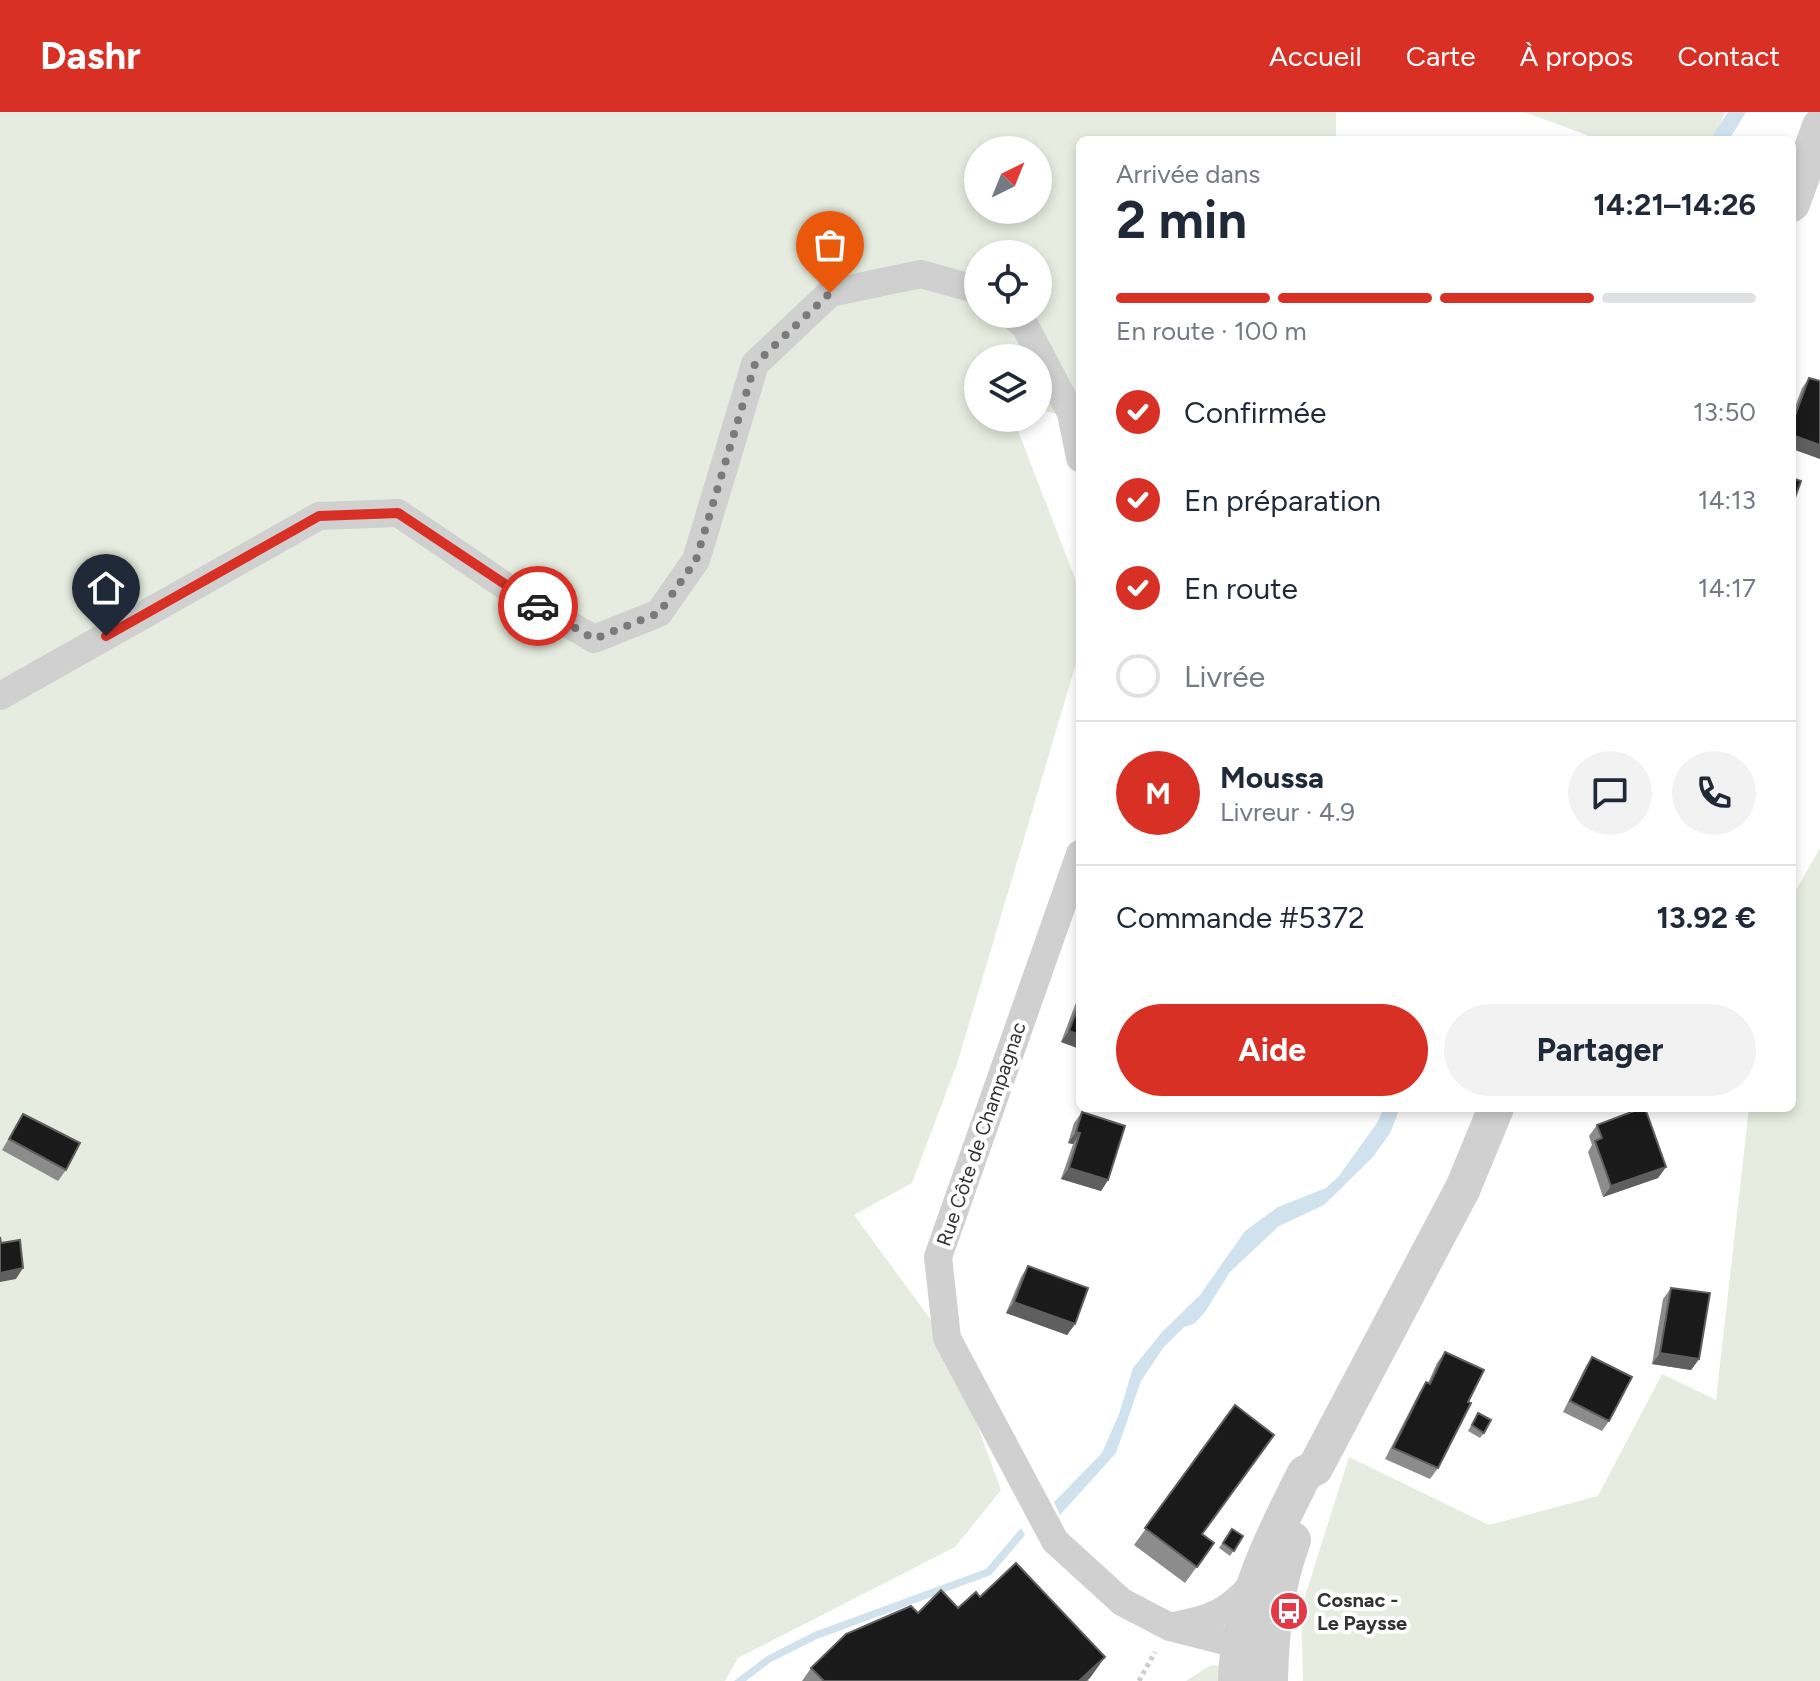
<!DOCTYPE html>
<html lang="fr">
<head>
<meta charset="utf-8">
<style>
	:root { --surface:#fff; --page:#f2f2f3; --text:#1f2937; --muted:#747a83; --line:#e0e1e3; --accent:#d93025 }
	body { margin:0; font-family:Figtree,sans-serif; background:var(--page); color:var(--text); height:100vh; display:flex; flex-direction:column; font-size:30px; white-space:nowrap }
	* { box-sizing:border-box; margin:0 }
	p { font-size:26px; color:var(--muted) }
	.icon { flex:none; width:44px; height:44px; fill:none; stroke:currentColor; stroke-width:2; stroke-linecap:round; stroke-linejoin:round }
	.map { position:relative; flex:1; overflow:hidden }
	.sheet { position:absolute; left:1076px; top:24px; width:720px; height:976px; display:flex; flex-direction:column; background:var(--surface); border-radius:12px; box-shadow:0 4px 12px #0003 }
	.sheet>* { flex:none }
	.needle { width:52px; rotate:43deg }
	.controls { position:absolute; left:964px; top:24px; display:grid; gap:16px }
	.controls a { display:grid; place-items:center; width:88px; height:88px; border-radius:50%; background:var(--surface); box-shadow:0 4px 12px #0003; font-size:40px }
	.pin { position:absolute; display:grid; place-items:center; width:68px; height:68px; color:#fff; margin:-82px -34px; border-radius:50% 50% 50% 0; rotate:-45deg; box-shadow:0 0 8px #0007 }
	.pin .icon { rotate:45deg }
	.courier { position:absolute; display:grid; place-items:center; width:80px; height:80px; margin:-40px; border:6px solid #d93025; border-radius:50%; background:#fff; color:#222; box-shadow:0 2px 10px #0007 }
	.headline em { font-style:normal; font-weight:700 }
	.headline div { display:flex; flex-direction:column-reverse }
	.headline { display:flex; align-items:center; justify-content:space-between; height:136px; padding:0 40px }
	h1 { font-size:52px; font-weight:700; line-height:60px }
	.bar { display:grid; grid-template-columns:repeat(4,1fr); gap:12px 8px; align-content:center; height:96px; padding:0 40px }
	.bar i { height:10px; border-radius:6px; background:var(--line) }
	.bar .current { background:var(--accent) }
	.bar p { grid-column:span 4 }
	.line { display:flex; align-items:center; gap:20px; padding:0 40px; border-top:2px solid var(--line) }
	.line div { flex:1 }
	.round { display:grid; place-items:center; flex:none; width:84px; height:84px; border-radius:42px; background:var(--page) }
	ol { padding:0 40px; list-style:none }
	li { display:flex; align-items:center; gap:24px; height:88px }
	li p { margin-inline-start:auto }
	li .icon { padding:8px; border-radius:50%; background:var(--accent); color:#fff; stroke-width:4 }
	li:last-child { color:var(--muted) }
	li i { width:44px; height:44px; border:4px solid var(--line); border-radius:50% }
	.cta { display:flex; gap:16px; margin-top:auto; padding:16px 40px }
	.cta a { flex:1; height:92px; border-radius:48px; background:var(--accent); color:#fff; font-size:32px; font-weight:700; line-height:92px; text-align:center }
	.cta a+a { background:var(--page); color:var(--text) }
	header { display:flex; align-items:center; gap:48px; box-sizing:border-box; height:112px; padding:0 40px; background:var(--accent); color:#fff }
	header strong { font-size:38px }
	nav { display:flex; gap:44px; margin-inline-start:auto; font-size:28px }
	.map>svg:first-child { display:block }
</style>
</head>
<body>
<header>
<strong>Dashr</strong>
<nav><a>Accueil</a><a>Carte</a><a>À propos</a><a>Contact</a></nav>
</header>
<div class="map">
<svg width="1820" height="1569" viewBox="0 0 1820 1569">
	<rect width="100%" height="100%" fill="#fff"/>
	<!-- green -->
	<g fill="#e6ecdf" fill-rule="evenodd">
		<path d="M 0,0 L 1336,0 L 1336,28 L 1080,28 L 1080,306 L 1038,298 L 1038,246 L 978,246 L 978,306 L 1013,306 L 1080,479 L 1080,538 L 957,952 L 912,1071 L 854,1103 L 947,1230 L 1001,1378 L 955,1435 L 738,1546 L 725,1569 L 0,1569 ZM 978,38 L 1038,38 L 1038,98 L 978,98 ZM 978,142 L 1038,142 L 1038,202 L 978,202 Z"/>
		<polygon points="1524,0 1725,0 1714,28 1587,28 1587,23"/>
		<polygon points="1820,736 1820,1569 1303,1569 1301,1497 1349,1345 1489,1413 1598,1384 1662,1262 1716,1288 1749,996 1792,996 1792,785"/>
		<polygon points="1211,1553 1242,1556 1279,1569 1186,1569"/>
	</g>
	<!-- water -->
	<g fill="#cfe2ee">
		<polygon points="1728,0 1746,0 1729,28 1710,28"/>
		<polygon points="1384,996 1400,996 1390,1021 1373,1045 1324,1093 1279,1114 1230,1160 1205,1200 1194,1212 1184,1215 1163,1236 1141,1269 1116,1341 1060,1403 1054,1390 1102,1341 1119,1302 1133,1256 1162,1220 1200,1183 1245,1119 1278,1095 1326,1076 1339,1064 1377,1011"/>
		<polygon points="1021,1416 1025,1423 991,1463 817,1527 771,1550 746,1569 734,1569 767,1544 814,1520 986,1457"/>
	</g>
	<g fill="none" stroke-linecap="round" stroke-linejoin="round">
		<!-- path -->
		<polyline stroke="#cdcdcd" stroke-width="5" stroke-dasharray="4 4" stroke-linecap="butt" points="1139,1569 1155,1540"/>
		<!-- minor -->
		<g stroke="#d0d0d0" stroke-width="28">
			<polyline points="1011,202 1025,214 1071,301 1080,346"/>
			<polyline points="0,584 319,404 398,401 517,482 594,527 659,501 696,448 755,252 830,181 921,162 978,178"/>
			<polyline points="1080,742 938,1145 947,1226 1055,1429 1122,1490 1170,1515 1240,1533 1259,1529"/>
			<path d="M 1174,1514 C 1211,1507 1227,1501 1252,1473"/>
		</g>
		<!-- tertiary -->
		<g stroke="#d0d0d0" stroke-width="36">
			<polyline points="1792,92 1820,14"/>
			<path d="M 1236,1569 C 1238,1494 1271,1427 1305,1361 L 1315,1356 L 1463,1076 L 1496,996"/>
			<path d="M 1270,1569 C 1271,1520 1276,1474 1293,1428"/>
		</g>
	</g>
	<!-- wall -->
	<g fill="#8c8c8c">
		<polygon points="1809,266 1792,337 1792,303 1802,276"/>
		<polygon points="1080,880 1080,937 1061,930"/>
		<polygon points="1082,1000 1108,1068 1101,1079 1061,1067 1073,1032 1068,1031 1074,1011"/>
		<polygon points="23,1002 66,1058 58,1069 2,1038"/>
		<polygon points="1597,1013 1666,1055 1658,1066 1603,1085 1588,1040 1592,1033 1589,1024"/>
		<polygon points="1028,1154 1075,1212 1067,1223 1006,1201 1021,1165"/>
		<polygon points="1671,1176 1699,1247 1691,1258 1652,1252 1663,1187"/>
		<polygon points="1445,1240 1468,1290 1438,1356 1430,1367 1385,1347 1419,1281 1426,1270 1428,1271 1437,1251"/>
		<polygon points="1592,1245 1609,1309 1602,1319 1563,1300 1585,1256"/>
		<polygon points="1235,1293 1203,1422 1214,1431 1185,1471 1134,1433"/>
		<polygon points="1478,1301 1484,1321 1480,1326 1468,1319"/>
		<polygon points="1232,1417 1243,1424 1230,1444 1219,1436"/>
		<polygon points="980,1485 1105,1545 1088,1568 1089,1569 802,1569 811,1556 958,1496"/>
	</g>
	<!-- shaded-wall -->
	<g fill="#5f5f5f">
		<polygon points="1792,323 1820,333 1820,347 1792,337"/>
		<polygon points="1069,919 1080,923 1080,937 1061,930"/>
		<polygon points="1076,1020 1080,1021 1073,1032 1068,1031"/>
		<polygon points="1666,1055 1658,1066 1603,1085 1611,1074"/>
		<polygon points="1069,1056 1108,1068 1101,1079 1061,1067"/>
		<polygon points="23,1156 16,1167 0,1170 0,1161"/>
		<polygon points="1014,1190 1075,1212 1067,1223 1006,1201"/>
		<polygon points="1660,1241 1699,1247 1691,1258 1652,1252"/>
		<polygon points="1105,1545 1090,1566 1086,1569 1079,1569"/>
	</g>
	<!-- building -->
	<g fill="#1a1a1a" stroke="#5f5f5f" stroke-width="2">
		<polygon points="1809,266 1820,269 1820,333 1792,323 1792,312"/>
		<polygon points="1792,366 1801,369 1792,394"/>
		<polygon points="1080,890 1080,923 1069,919"/>
		<polygon points="1642,996 1645,996 1666,1055 1611,1074 1595,1029 1602,1026 1597,1013"/>
		<polygon points="1082,1000 1125,1014 1108,1068 1069,1056 1080,1021 1076,1020"/>
		<polygon points="23,1002 80,1031 66,1058 9,1027"/>
		<polygon points="0,1125 1,1131 20,1128 23,1156 0,1161"/>
		<polygon points="1028,1154 1088,1176 1075,1212 1014,1190"/>
		<polygon points="1671,1176 1710,1181 1699,1247 1660,1241"/>
		<polygon points="1445,1240 1484,1258 1468,1290 1471,1291 1438,1356 1393,1336 1426,1270 1430,1272"/>
		<polygon points="1592,1245 1632,1265 1609,1309 1570,1289"/>
		<polygon points="1235,1293 1274,1323 1202,1422 1214,1431 1197,1455 1145,1416"/>
		<polygon points="1478,1301 1491,1308 1484,1321 1472,1313"/>
		<polygon points="1232,1417 1243,1424 1234,1439 1223,1431"/>
		<polygon points="1016,1451 1105,1545 1079,1569 824,1569 811,1556 846,1522 911,1494 918,1501 941,1478 958,1496 976,1480 980,1485"/>
	</g>
	<g fill="none" stroke-linecap="round" stroke-linejoin="round">
		<!-- done -->
		<polyline stroke="#7a7a7a" stroke-width="8" stroke-dasharray="0 14.4" points="538,494 594,527 659,501 696,448 755,252 830,181"/>
		<!-- route -->
		<polyline stroke="#d93025" stroke-width="10" points="106,524 319,404 398,401 538,494"/>
	</g>
	<!-- icons -->
	<defs>
		<symbol id="bus-disc" viewBox="-11 -11 22 22"><circle r="9.5" fill="#e63946" stroke="#fff"/><path d="M-5-6H5V4H4V6H2V4H-2V6H-4V4H-5ZM-3.5-4V0h7V-4ZM-3.5 1.2v1.5H-2V1.2ZM2 1.2v1.5H3.5V1.2Z" fill="#fff"/></symbol>
	</defs>
	<g fill-rule="evenodd">
		<use href="#bus-disc" x="1267" y="1477" width="44" height="44"/>
	</g>
	<g text-anchor="middle" stroke-width="8" stroke-linejoin="round" paint-order="stroke">
		<!-- street labels -->
		<g font-size="20" fill="#333" stroke="#fff">
			<text transform="translate(981 1022) rotate(-71)" y="7">Rue Côte de Champagnac</text>
		</g>
		<!-- poi labels -->
		<g font-size="20" font-weight="bold" fill="#333" stroke="#fff" text-anchor="start">
			<text x="1317" y="1495">Cosnac -<tspan x="1317" dy="23">Le Paysse</tspan></text>
		</g>
	</g>
</svg>
<div class="controls">
<a><svg class="needle" viewBox="-14 -14 28 28"><path d="M0-13l5 13h-10z" fill="#e53935"/><path d="M0 13l5-13h-10z" fill="#747a83"/></svg></a>
<a><svg class="icon" aria-label="locate" viewBox="0 0 24 24"><circle cx="12" cy="12" r="6"/><path d="M12 2v4M12 18v4M2 12h4M18 12h4"/></svg></a>
<a><svg class="icon" aria-label="layers" viewBox="0 0 24 24"><path d="M12 4l9 5-9 5-9-5zM3 14l9 5 9-5"/></svg></a>
</div>
<div class="pin" style="left:830px;top:181px;background:#ea580c"><svg class="icon" aria-label="bag" viewBox="0 0 24 24"><path d="M5 8h14l-1 12H6zM9 8a3 3 0 0 1 6 0"/></svg></div>
<div class="pin" style="left:106px;top:524px;background:#1f2937"><svg class="icon" aria-label="home" viewBox="0 0 24 24"><path d="M3 11l9-7 9 7M6 9v11h12V9"/></svg></div>
<div class="courier" style="left:538px;top:494px"><svg class="icon" aria-label="car" viewBox="0 0 24 24"><path d="M5 17H2v-5l4-1 3-4h7l3 4 3 1v5h-3M9 17h6M6 11h13"/><circle cx="7" cy="17" r="2"/><circle cx="17" cy="17" r="2"/></svg></div>
<section class="sheet">
<div class="headline"><div><h1>2 min</h1><p>Arrivée dans</p></div><em>14:21–14:26</em></div>
<div class="bar"><i class="current"></i><i class="current"></i><i class="current"></i><i></i><p>En route · 100 m</p></div>
<ol>
<li><svg class="icon" aria-label="check" viewBox="0 0 24 24"><path d="M5 12l5 5 9-10"/></svg>Confirmée<p>13:50</p></li>
<li><svg class="icon" aria-label="check" viewBox="0 0 24 24"><path d="M5 12l5 5 9-10"/></svg>En préparation<p>14:13</p></li>
<li><svg class="icon" aria-label="check" viewBox="0 0 24 24"><path d="M5 12l5 5 9-10"/></svg>En route<p>14:17</p></li>
<li><i></i>Livrée</li>
</ol>
<div class="line" style="height:144px"><b class="round" style="background:var(--accent);color:#fff">M</b><div><b>Moussa</b><p>Livreur · 4.9</p></div><a class="round"><svg class="icon" aria-label="chat" viewBox="0 0 24 24"><path d="M4 5h16v11H9l-5 4z"/></svg></a><a class="round"><svg class="icon" aria-label="phone" viewBox="0 0 24 24"><path d="M5 4h4l2 5-3 2q2 4 5 5l2-3 5 2v4C11 20 4 13 5 4z"/></svg></a></div>
<div class="line" style="height:104px"><div>Commande #5372</div><b>13.92 €</b></div>
<div class="cta"><a>Aide</a><a>Partager</a></div>
</section>
</div>
</body>
</html>
